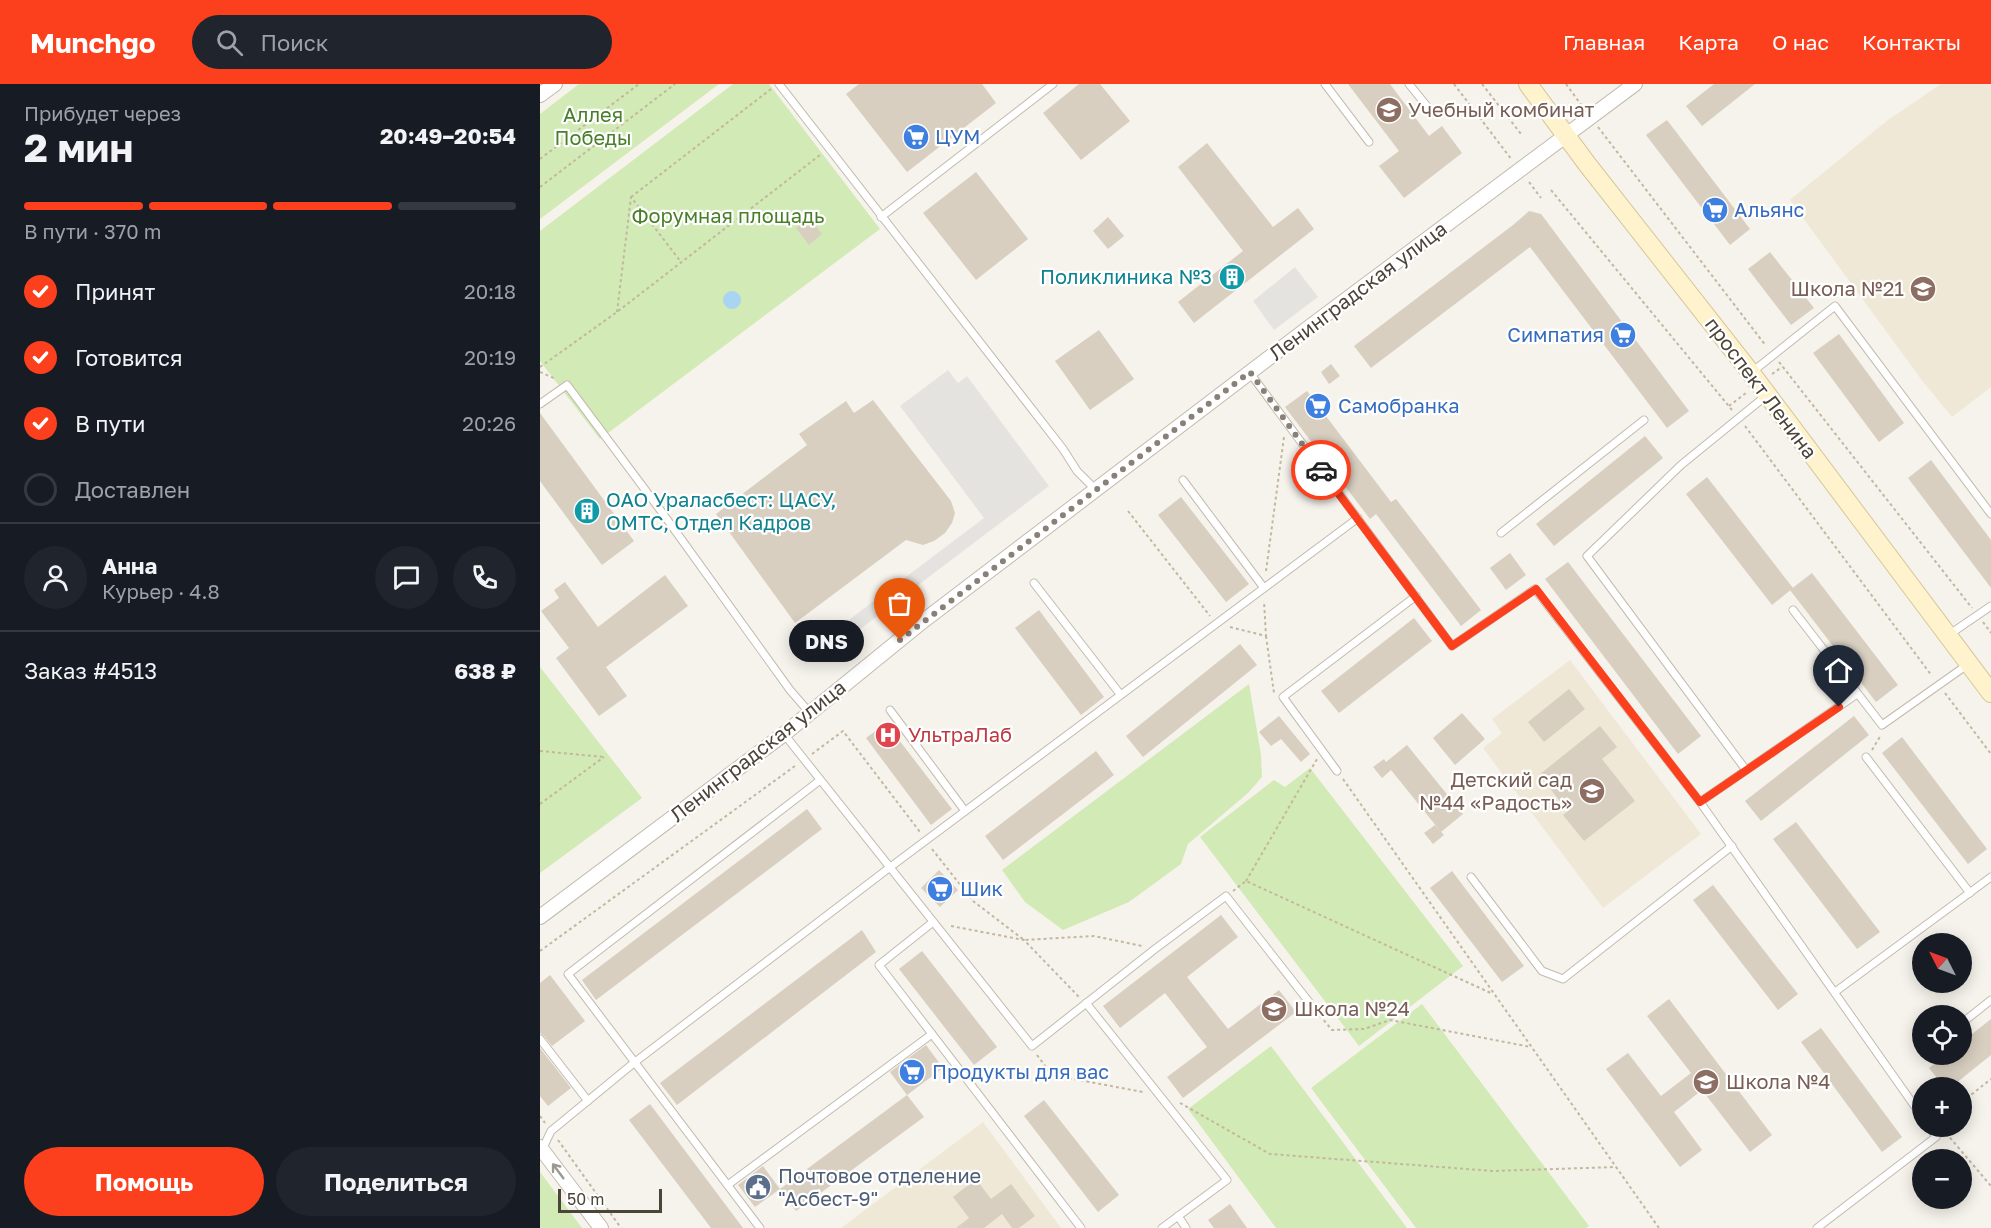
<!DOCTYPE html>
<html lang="ru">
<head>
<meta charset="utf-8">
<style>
	:root { --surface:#171b24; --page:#20242c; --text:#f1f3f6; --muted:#9ea1a6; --line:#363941; --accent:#fc3f1d }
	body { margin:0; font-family:"Golos Text",sans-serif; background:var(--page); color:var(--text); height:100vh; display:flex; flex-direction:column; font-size:22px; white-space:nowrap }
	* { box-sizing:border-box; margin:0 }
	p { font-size:20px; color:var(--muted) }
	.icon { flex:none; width:33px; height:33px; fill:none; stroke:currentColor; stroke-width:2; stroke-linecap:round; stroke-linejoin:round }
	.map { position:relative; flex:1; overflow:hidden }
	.sheet { display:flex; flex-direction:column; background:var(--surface); width:540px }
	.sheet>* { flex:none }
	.needle { width:39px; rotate:312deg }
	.fabs { position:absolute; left:1372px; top:849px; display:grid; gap:12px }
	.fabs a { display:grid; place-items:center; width:60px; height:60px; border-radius:50%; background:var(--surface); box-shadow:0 3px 15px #0003; font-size:30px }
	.scale { position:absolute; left:18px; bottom:15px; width:104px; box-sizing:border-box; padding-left:6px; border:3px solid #4b4439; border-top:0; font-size:16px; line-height:21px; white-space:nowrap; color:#4b4439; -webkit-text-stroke:4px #fff; paint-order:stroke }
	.pin { position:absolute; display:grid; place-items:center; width:51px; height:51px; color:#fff; margin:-62px -26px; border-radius:50% 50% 50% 0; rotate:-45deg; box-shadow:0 0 6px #0007 }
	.pin .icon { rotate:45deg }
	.courier { position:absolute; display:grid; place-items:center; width:60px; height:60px; margin:-30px; border:4px solid #fc3f1d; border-radius:50%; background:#fff; color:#222; box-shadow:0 2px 8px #0007 }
	.bubble { position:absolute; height:42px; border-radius:21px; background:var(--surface); box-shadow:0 3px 15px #0003; font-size:20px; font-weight:700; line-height:42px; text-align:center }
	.overview em { font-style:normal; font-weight:700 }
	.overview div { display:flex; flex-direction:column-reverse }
	.overview { display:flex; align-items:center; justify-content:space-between; height:102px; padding:0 24px }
	h1 { font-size:39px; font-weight:700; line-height:45px }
	.bar { display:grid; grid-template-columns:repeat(4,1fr); gap:9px 6px; align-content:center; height:72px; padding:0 24px }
	.bar i { height:8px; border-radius:4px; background:var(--line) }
	.bar .selected { background:var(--accent) }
	.bar p { grid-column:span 4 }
	.line { display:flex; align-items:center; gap:15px; padding:0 24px; border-top:2px solid var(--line) }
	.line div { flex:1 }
	.round { display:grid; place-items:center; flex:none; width:63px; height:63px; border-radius:32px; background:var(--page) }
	ol { padding:0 24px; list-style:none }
	li { display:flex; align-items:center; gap:18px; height:66px }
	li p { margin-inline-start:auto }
	li .icon { padding:6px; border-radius:50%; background:var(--accent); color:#fff; stroke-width:4 }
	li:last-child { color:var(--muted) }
	li i { width:33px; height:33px; border:3px solid var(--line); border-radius:50% }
	.cta { display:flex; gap:12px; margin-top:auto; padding:12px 24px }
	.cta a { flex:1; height:69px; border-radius:36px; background:var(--accent); color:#fff; font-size:24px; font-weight:700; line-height:69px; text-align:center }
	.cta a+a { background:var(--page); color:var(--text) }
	header { display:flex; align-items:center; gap:36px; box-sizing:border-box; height:84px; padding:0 30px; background:var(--accent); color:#fff }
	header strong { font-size:28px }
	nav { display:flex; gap:33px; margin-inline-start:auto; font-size:21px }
	.search { width:420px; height:54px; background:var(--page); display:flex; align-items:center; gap:15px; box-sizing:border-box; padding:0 21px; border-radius:33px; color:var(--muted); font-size:22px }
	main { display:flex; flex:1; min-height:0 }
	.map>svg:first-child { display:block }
</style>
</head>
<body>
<header>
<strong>Munchgo</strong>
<div class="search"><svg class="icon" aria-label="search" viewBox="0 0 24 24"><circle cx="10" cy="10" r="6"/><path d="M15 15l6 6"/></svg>Поиск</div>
<nav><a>Главная</a><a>Карта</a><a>О нас</a><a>Контакты</a></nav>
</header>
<main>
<section class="sheet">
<div class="overview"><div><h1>2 мин</h1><p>Прибудет через</p></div><em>20:49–20:54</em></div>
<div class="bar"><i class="selected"></i><i class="selected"></i><i class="selected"></i><i></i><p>В пути · 370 m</p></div>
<ol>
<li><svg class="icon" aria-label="check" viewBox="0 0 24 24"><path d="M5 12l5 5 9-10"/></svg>Принят<p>20:18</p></li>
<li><svg class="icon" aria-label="check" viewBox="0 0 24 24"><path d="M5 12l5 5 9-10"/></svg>Готовится<p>20:19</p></li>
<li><svg class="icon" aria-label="check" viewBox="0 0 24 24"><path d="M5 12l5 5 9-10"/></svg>В пути<p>20:26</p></li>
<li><i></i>Доставлен</li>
</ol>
<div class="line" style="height:108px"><a class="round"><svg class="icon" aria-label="person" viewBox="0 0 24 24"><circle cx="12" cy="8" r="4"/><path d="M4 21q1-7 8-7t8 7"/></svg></a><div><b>Анна</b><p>Курьер · 4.8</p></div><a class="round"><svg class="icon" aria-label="chat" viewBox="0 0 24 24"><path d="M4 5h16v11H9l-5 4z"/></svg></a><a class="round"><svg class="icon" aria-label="phone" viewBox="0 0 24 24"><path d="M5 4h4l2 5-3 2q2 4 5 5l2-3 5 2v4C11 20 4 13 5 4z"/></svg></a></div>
<div class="line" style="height:78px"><div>Заказ #4513</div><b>638 ₽</b></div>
<div class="cta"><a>Помощь</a><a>Поделиться</a></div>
</section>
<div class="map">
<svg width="1451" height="1144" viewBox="0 0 1451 1144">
	<rect width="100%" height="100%" fill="#f6f3ec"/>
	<!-- education -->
	<g fill="#efe8d6">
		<polygon points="1401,0 1451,0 1451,303 1412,333 1381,295 1250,116 1348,36"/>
		<polygon points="1030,576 1161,750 1063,824 943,664 962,649 952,635"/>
		<polygon points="443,1038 521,1144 301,1144"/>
	</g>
	<!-- green -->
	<g fill="#d2eab5">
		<polygon points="39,0 179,0 0,135 0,30"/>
		<polygon points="193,0 229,0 340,145 60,355 0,277 0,147"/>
		<polygon points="0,583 102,714 0,789"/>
		<polygon points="709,600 721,671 722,693 708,709 648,760 641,780 589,818 523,846 485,818 462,786"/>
		<polygon points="770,684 923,882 819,962 660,753 734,696 745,703"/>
		<polygon points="882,920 1049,1142 1046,1144 876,1144 771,1004"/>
		<polygon points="731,962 867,1144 736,1144 648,1025"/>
		<polygon points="0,1088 42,1144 0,1144"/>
	</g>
	<!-- parking -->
	<g fill="#e5e3e0">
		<polygon points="755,183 778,213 734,246 713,217"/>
		<polygon points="408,286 418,299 427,292 509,402 278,577 269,566 444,434 360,322"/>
	</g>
	<!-- water -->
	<circle fill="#a9d4f2" cx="192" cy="216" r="9"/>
	<!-- building -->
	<g fill="#d8cfc1">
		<polygon points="319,0 442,0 456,19 367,88 306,10"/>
		<polygon points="539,0 560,0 590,37 541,76 503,29"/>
		<polygon points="808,0 850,0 889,52 902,42 922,69 864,114 839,82 859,67"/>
		<polygon points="1174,0 1215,0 1162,42 1146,22"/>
		<polygon points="1127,36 1210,145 1190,161 1106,51"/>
		<polygon points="667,59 733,143 758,124 774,145 654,239 638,218 703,167 638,83"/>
		<polygon points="436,88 488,155 436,196 383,129"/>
		<polygon points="989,127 1001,130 1149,327 1127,344 990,163 831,284 814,262 973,141"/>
		<polygon points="568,133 584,152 568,165 553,147"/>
		<polygon points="269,134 282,150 269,161 256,144"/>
		<polygon points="1230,168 1274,224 1251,241 1208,185"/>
		<polygon points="559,246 594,295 550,326 515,277"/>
		<polygon points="1299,250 1364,339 1339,358 1273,269"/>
		<polygon points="791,280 800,292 789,300 781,288"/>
		<polygon points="767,307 851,418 856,415 941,526 921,542 836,430 830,435 745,323"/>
		<polygon points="333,316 411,417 415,429 412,439 405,449 394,457 383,461 366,456 255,539 176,430 267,361 259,350 306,317 314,329"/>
		<polygon points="0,329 94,457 62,481 0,397"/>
		<polygon points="1105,352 1123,374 1014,462 996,440"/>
		<polygon points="1391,376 1451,456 1451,504 1368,394"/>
		<polygon points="1167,393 1253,504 1232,521 1146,410"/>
		<polygon points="641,413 709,500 686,518 618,431"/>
		<polygon points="970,469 986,491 966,506 950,484"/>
		<polygon points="1028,478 1161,652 1138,670 1005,495"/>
		<polygon points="1272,489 1358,601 1336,618 1250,506"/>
		<polygon points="125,491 148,522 66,583 87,612 59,632 16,574 29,564 1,527 19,514 14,506 25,498 58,543"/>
		<polygon points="499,526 564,613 541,631 475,544"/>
		<polygon points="874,534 892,557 799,629 781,607"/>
		<polygon points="700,560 717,581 603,673 586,652"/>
		<polygon points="1029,605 1045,625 1004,658 988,638"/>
		<polygon points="922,629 945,655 915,681 893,654"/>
		<polygon points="739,632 770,670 761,678 741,655 731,662 719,648"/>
		<polygon points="1314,632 1329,651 1221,737 1205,717"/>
		<polygon points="346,639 412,725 391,741 326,654"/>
		<polygon points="1060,642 1077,663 1062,675 1095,717 1044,757 1023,731 1028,727 999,691"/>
		<polygon points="1362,653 1447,765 1428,780 1342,669"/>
		<polygon points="867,661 923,730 901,748 851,686 842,694 833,683 844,675 846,678"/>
		<polygon points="556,667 574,691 463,776 445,752"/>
		<polygon points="267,725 282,745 56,916 42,896"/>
		<polygon points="1256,738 1340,848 1317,865 1233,755"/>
		<polygon points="895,741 904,751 893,760 884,749"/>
		<polygon points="399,786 418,806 400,823 381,804"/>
		<polygon points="912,787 984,882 962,898 890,804"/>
		<polygon points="1173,801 1258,910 1238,926 1153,816"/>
		<polygon points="681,831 698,853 647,893 688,945 739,906 756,928 643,1014 627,993 667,963 625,909 580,944 563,922"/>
		<polygon points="322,846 336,868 137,1021 120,999"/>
		<polygon points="382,867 457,963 434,981 359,885"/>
		<polygon points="10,891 45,937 12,962 4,952 0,949 0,899"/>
		<polygon points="1129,915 1232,1051 1210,1068 1162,1006 1134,1028 1162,1066 1140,1083 1066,985 1088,969 1121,1012 1151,989 1107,932"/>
		<polygon points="1451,935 1451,971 1410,1004 1405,1004 1389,984 1406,970 1422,970 1422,958"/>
		<polygon points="1281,944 1362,1053 1342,1068 1261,958"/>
		<polygon points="386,961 403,984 367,1011 350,988"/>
		<polygon points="0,964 31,1004 8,1022 0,1012"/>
		<polygon points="367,1011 384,1033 256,1127 240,1105"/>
		<polygon points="504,1016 579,1111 558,1128 484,1032"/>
		<polygon points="110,1020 203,1144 171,1144 89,1036"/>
		<polygon points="223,1082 240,1105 215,1123 198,1101"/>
		<polygon points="436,1095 451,1115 471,1100 495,1132 479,1144 472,1144 462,1130 444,1144 416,1144 429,1134 413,1113"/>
		<polygon points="690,1120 707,1144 674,1144 668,1136"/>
	</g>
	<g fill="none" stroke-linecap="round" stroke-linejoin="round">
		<defs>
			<g id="lane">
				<polyline points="239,0 523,365 537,387 556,406"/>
				<polyline points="785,0 829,58"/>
				<polyline points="869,0 890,26"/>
				<polyline points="341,133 513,0"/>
				<polyline points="1212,288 1295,222 1451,430"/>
				<polyline points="710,289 912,562 995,505 1160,718 1383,1034"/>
				<polyline points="0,320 27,301 121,427 250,606 269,628"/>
				<polyline points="643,396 724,504"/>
				<polyline points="961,449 1104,336"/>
				<polyline points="494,499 580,610"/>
				<polyline points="1253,526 1342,641 1427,581"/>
				<polyline points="1410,550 1451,522"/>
				<polyline points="350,626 425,727"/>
				<polyline points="244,650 492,962 615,865 686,812 769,918"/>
				<polyline points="1326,673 1430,809"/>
				<polyline points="1206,686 1047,472 1141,381 1227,311"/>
				<polyline points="797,687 743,613 876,512"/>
				<polyline points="1160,718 1317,610"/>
				<polyline points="931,793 1002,887 1023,895 1192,762"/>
				<polyline points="393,838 339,881 541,1144"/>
				<polyline points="1295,908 1451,793"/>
				<polyline points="546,919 687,1096 622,1144"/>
				<polyline points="1422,939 1451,916"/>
				<polyline points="0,955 48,1017"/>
				<polyline points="2,1066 11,1047 95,978 349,784 818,434"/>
				<polyline points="189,1100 392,950"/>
				<polyline points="638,1132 646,1144"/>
				<polyline points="220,1144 28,890 279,697"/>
				<polyline points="1277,1144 1396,1053 1389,1042"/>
			</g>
			<g id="street">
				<polyline points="0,11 15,0"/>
				<polyline points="0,833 244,650 378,541 772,241 1095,0"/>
				<polyline points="0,1063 61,1144"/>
			</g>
			<polyline id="secondary" points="988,0 1047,80 1211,289 1451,609"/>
		</defs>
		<!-- lane casing -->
		<use href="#lane" stroke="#c2bbae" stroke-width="9"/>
		<!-- street casing -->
		<use href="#street" stroke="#c2bbae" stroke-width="16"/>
		<!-- secondary casing -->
		<use href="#secondary" stroke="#d6c79b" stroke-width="20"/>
		<!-- path -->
		<g stroke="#c4b79f" stroke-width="2" stroke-dasharray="3 3" stroke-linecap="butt">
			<polyline points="914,0 972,76"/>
			<polyline points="942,0 981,50"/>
			<polyline points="1026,0 1042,22"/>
			<polyline points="1058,43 1226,262"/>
			<polyline points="0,75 99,0"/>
			<polyline points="989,98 1001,114"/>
			<polyline points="0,103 135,0"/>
			<polyline points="1011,106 1192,326"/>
			<polyline points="91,113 231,5"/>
			<polyline points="77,228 91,113 141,178"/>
			<polyline points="1239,278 1432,524"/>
			<polyline points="0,283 77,228 280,71"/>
			<polyline points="0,288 16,295"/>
			<polyline points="1232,290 1242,283"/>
			<polyline points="1189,322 1206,309"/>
			<polyline points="1205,342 1392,592"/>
			<polyline points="588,427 670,532"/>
			<polyline points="726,487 744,353"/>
			<polyline points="1443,538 1451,549"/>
			<polyline points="690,543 726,552 724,517"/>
			<polyline points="726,552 734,609"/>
			<polyline points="1405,609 1451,670"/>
			<polyline points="1332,666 1341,651"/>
			<polyline points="0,667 64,673"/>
			<polyline points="272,670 303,647 380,748"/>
			<polyline points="803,695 1119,1144"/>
			<polyline points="0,720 64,673"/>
			<polyline points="392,765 433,817 484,856 554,852 602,862"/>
			<polyline points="706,797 777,675"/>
			<polyline points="693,807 706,797 953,910"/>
			<polyline points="411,842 484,856 539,913"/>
			<polyline points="0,867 255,682"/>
			<polyline points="776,927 792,946 824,945 850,936 991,963"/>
			<polyline points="497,971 512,991 603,1008"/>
			<polyline points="1422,1018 1451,995"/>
			<polyline points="640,1019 730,1070 953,1087 1076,1083"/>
			<polyline points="0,1032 5,1039"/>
			<polyline points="1406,1049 1451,1102"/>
			<polyline points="18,1056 81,1144"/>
		</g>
		<!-- lane -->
		<use href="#lane" stroke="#fff" stroke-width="7"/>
		<!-- street -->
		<use href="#street" stroke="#fff" stroke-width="14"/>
		<!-- secondary -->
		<use href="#secondary" stroke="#fff3cd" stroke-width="18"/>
	</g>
	<!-- one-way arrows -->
	<defs><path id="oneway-shaft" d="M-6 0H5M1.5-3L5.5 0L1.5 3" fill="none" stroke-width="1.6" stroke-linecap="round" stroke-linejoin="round" transform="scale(1.5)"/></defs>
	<use stroke="#9c9892" href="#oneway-shaft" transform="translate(18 1087) rotate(-127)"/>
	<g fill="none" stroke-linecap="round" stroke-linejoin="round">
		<!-- done -->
		<polyline stroke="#878178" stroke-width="6" stroke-dasharray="0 10.8" points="360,556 710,288 781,386"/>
		<!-- route -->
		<polyline stroke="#fc3f1d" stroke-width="8" points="781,386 912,562 996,505 1160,718 1299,623"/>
	</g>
	<!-- icons -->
	<defs>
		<symbol id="university-disc" viewBox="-11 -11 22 22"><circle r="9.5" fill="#8d6e63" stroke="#fff"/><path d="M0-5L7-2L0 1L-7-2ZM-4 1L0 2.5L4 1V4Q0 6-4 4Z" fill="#fff"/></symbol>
		<symbol id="supermarket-disc" viewBox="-11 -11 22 22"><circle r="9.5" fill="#3f7fe0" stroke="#fff"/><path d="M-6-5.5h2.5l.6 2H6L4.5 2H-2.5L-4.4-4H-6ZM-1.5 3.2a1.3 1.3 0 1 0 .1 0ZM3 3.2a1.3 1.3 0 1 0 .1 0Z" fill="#fff"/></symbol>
		<symbol id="building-disc" viewBox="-11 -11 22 22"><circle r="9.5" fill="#0f9aa8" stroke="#fff"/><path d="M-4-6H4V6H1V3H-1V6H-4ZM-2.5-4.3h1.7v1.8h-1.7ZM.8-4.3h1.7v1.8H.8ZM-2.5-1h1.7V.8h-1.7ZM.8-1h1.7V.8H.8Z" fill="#fff"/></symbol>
		<symbol id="school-disc" viewBox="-11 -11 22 22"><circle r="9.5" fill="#8d6e63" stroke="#fff"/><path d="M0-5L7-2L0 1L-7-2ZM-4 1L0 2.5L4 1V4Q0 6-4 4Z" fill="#fff"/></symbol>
		<symbol id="hospital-disc" viewBox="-11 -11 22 22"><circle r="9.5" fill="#e0444e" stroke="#fff"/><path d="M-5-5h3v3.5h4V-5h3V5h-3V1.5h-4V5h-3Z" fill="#fff"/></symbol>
		<symbol id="civic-disc" viewBox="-11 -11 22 22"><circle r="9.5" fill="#5c6f8a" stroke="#fff"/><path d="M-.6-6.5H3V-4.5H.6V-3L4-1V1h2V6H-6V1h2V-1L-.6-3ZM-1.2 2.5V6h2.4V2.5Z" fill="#fff"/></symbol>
	</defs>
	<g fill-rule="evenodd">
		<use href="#university-disc" x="834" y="11" width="30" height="30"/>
		<use href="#supermarket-disc" x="361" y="38" width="30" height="30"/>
		<use href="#supermarket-disc" x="1160" y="111" width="30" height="30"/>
		<use href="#building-disc" x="677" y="178" width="30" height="30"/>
		<use href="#school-disc" x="1368" y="190" width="30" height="30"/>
		<use href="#supermarket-disc" x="1068" y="236" width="30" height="30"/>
		<use href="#supermarket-disc" x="763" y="307" width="30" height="30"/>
		<use href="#building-disc" x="32" y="412" width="30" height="30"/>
		<use href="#hospital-disc" x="333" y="636" width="30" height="30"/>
		<use href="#school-disc" x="1037" y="692" width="30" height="30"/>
		<use href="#supermarket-disc" x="385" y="790" width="30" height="30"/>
		<use href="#school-disc" x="719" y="910" width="30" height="30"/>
		<use href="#supermarket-disc" x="357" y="973" width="30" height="30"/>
		<use href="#school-disc" x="1151" y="983" width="30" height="30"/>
		<use href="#civic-disc" x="203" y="1088" width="30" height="30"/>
	</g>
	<g text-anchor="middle" stroke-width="4.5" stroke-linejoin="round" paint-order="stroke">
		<!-- education labels -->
		<g font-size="20" fill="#785e54" stroke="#fff" text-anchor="start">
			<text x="868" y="33">Учебный комбинат</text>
			<text x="1364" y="212" text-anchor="end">Школа №21</text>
			<text x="1032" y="703" text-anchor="end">Детский сад<tspan x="1032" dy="23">№44 «Радость»</tspan></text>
			<text x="754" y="932">Школа №24</text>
			<text x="1186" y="1005">Школа №4</text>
		</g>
		<!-- park labels -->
		<g font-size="20" fill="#4a7f2a" stroke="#fff">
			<text x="53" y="38">Аллея<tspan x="53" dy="23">Победы</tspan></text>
			<text x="188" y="139">Форумная площадь</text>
		</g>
		<!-- shop labels -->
		<g font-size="20" fill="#366cbe" stroke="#fff" text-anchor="start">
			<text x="395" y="60">ЦУМ</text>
			<text x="1194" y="133">Альянс</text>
			<text x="1064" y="258" text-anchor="end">Симпатия</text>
			<text x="798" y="329">Самобранка</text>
			<text x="420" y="812">Шик</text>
			<text x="392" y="995">Продукты для вас</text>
		</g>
		<!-- culture labels -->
		<g font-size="20" fill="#0d838f" stroke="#fff" text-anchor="end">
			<text x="672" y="200">Поликлиника №3</text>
			<text x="66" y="423" text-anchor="start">ОАО Ураласбест: ЦАСУ,<tspan x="66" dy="23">ОМТС, Отдел Кадров</tspan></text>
		</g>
		<!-- street labels -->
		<g font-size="20" fill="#4b4439" stroke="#fff">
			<text transform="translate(818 207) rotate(-37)" y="7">Ленинградская улица</text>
			<text transform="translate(1221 304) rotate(53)" y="7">проспект Ленина</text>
			<text transform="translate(218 667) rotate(-38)" y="7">Ленинградская улица</text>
		</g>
		<!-- health labels -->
		<g font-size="20" fill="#be3a42" stroke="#fff" text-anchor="start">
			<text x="368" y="658">УльтраЛаб</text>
		</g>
		<!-- service labels -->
		<g font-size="20" fill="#4e5e75" stroke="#fff" text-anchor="start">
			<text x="238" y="1099">Почтовое отделение<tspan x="238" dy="23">"Асбест-9"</tspan></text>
		</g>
	</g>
</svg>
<div class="fabs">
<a><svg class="needle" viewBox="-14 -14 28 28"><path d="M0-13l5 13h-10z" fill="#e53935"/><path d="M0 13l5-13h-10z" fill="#9ea1a6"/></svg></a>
<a><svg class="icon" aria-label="locate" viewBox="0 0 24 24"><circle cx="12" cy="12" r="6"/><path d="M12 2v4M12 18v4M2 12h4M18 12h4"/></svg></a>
<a>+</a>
<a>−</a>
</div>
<div class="scale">50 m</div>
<div class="pin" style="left:360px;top:556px;background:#ea580c"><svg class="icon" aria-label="bag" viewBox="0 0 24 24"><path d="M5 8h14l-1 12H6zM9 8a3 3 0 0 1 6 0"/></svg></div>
<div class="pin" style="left:1299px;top:623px;background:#1f2937"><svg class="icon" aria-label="home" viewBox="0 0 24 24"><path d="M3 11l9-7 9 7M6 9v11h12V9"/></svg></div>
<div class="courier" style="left:781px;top:386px"><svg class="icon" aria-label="car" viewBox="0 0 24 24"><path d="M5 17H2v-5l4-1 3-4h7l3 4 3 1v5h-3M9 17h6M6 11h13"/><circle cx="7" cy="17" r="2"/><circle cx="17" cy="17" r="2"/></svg></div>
<div class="bubble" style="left:249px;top:536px;width:75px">DNS</div>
</div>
</main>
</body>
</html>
